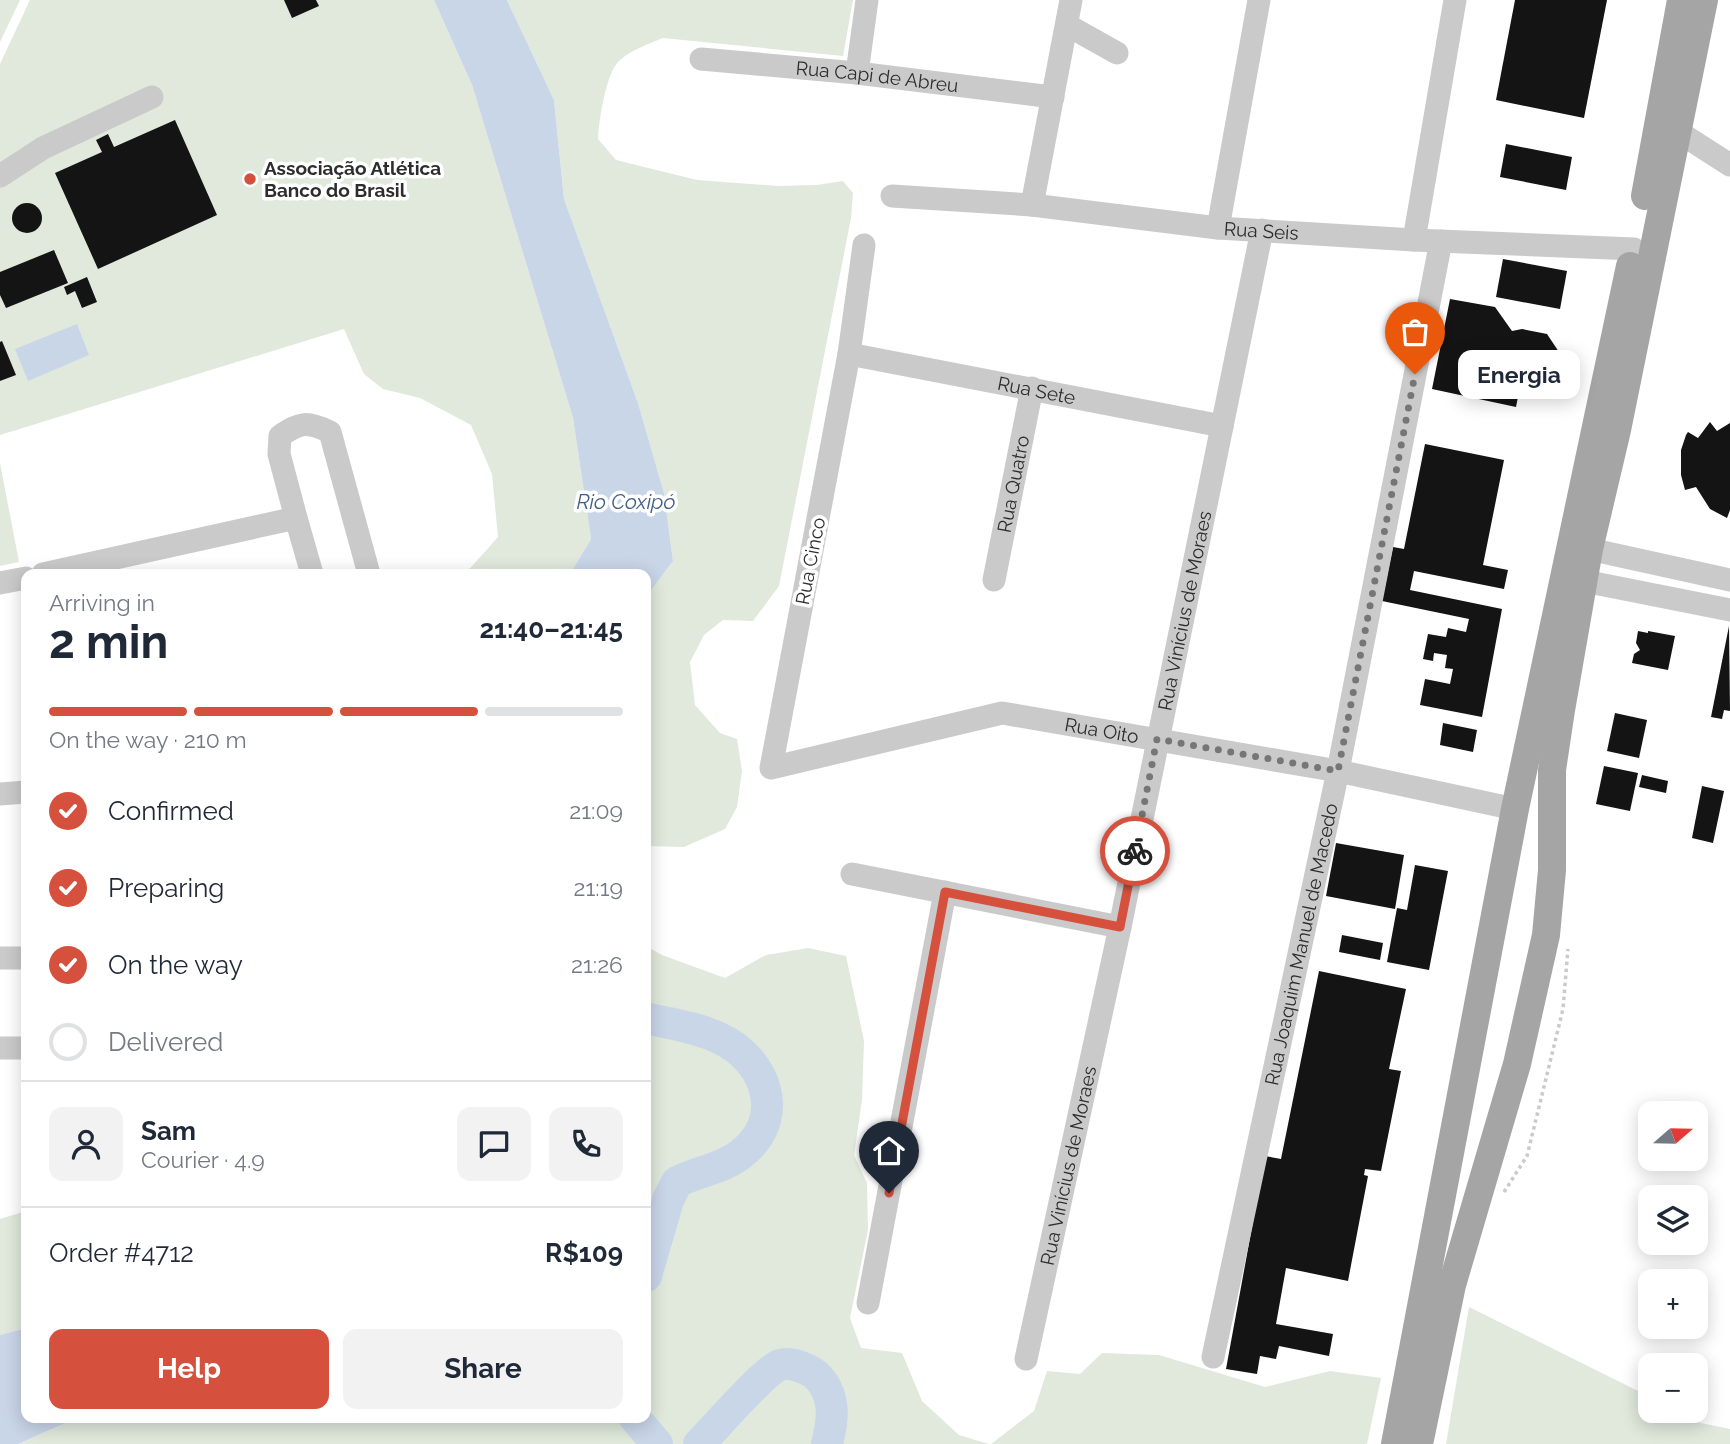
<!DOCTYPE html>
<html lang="en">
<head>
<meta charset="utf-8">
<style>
	:root { --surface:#fff; --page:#f2f2f3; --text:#1f2937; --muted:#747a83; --line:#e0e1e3; --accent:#d5513e }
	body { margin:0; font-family:Raleway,sans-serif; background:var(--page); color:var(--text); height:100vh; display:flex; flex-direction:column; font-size:26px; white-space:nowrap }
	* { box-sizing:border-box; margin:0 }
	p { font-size:23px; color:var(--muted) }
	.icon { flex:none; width:38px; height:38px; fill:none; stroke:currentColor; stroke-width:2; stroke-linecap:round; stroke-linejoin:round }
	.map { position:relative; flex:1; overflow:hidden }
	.drawer { position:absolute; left:21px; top:569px; width:630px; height:854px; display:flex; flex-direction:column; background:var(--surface); border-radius:14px; box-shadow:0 4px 18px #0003 }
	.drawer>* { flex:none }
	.needle { width:46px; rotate:70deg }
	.controls { position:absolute; left:1638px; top:1101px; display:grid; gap:14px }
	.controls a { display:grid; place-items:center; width:70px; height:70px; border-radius:14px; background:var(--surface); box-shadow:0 4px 18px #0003; font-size:35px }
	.pin { position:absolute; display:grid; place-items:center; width:60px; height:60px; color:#fff; margin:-72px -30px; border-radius:50% 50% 50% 0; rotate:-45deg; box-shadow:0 0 7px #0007 }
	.pin .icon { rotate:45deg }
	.courier { position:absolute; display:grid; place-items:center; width:70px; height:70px; margin:-35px; border:5px solid #d5513e; border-radius:50%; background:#fff; color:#222; box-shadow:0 2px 9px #0007 }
	.bubble { position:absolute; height:49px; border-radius:14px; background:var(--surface); box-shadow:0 4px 18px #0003; font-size:23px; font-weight:700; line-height:49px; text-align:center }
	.summary em { font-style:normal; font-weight:700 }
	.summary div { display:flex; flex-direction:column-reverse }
	.summary { display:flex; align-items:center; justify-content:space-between; height:119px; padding:0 28px }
	h1 { font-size:46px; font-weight:700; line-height:52px }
	.bar { display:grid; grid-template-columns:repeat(4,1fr); gap:10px 7px; align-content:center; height:84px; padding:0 28px }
	.bar i { height:9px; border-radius:5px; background:var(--line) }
	.bar .selected { background:var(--accent) }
	.bar p { grid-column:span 4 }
	.line { display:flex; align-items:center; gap:18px; padding:0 28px; border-top:2px solid var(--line) }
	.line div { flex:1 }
	.round { display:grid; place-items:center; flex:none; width:74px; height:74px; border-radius:14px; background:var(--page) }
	ol { padding:0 28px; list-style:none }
	li { display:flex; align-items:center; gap:21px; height:77px }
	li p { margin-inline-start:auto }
	li .icon { padding:7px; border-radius:50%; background:var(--accent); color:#fff; stroke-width:4 }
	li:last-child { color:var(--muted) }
	li i { width:38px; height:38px; border:4px solid var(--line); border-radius:50% }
	.action { display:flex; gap:14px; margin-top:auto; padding:14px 28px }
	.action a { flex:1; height:80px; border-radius:14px; background:var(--accent); color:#fff; font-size:28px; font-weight:700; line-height:80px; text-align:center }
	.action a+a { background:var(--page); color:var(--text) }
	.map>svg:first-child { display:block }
</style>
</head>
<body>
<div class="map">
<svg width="1730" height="1444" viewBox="0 0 1730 1444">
	<rect width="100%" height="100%" fill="#fff"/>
	<!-- green -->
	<g fill="#e0e9dc">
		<polygon points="0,0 20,0 0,42"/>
		<polygon points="30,0 434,0 472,85 573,418 591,539 570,574 465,574 498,537 492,474 471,425 420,398 383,389 364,374 344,329 0,435 0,64"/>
		<path d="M 507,0 L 853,0 L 843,56 L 663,38 C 648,44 631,50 619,61 C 606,73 599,120 598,139 L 616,160 L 697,180 L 778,186 L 817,185 L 843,181 L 853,193 L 851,218 L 779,586 L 753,621 L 723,620 L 704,635 L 690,662 L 695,705 L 720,733 L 737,739 L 742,771 L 737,807 L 725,829 L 684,847 L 646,846 L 646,597 L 673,561 L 664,493 L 638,403 L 564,199 L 554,100 Z"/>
		<polygon points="0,463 19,562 0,566"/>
		<polygon points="646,946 662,955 725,978 766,955 808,948 846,956 864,1041 862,1100 854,1155 867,1183 868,1230 850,1318 861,1348 902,1353 922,1401 959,1435 989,1444 18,1444 77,1418 646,1418"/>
		<polygon points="26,1211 26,1328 0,1335 0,1219"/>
		<polygon points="1469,1307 1650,1397 1650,1410 1677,1411 1701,1423 1730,1429 1730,1444 1446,1444"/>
		<polygon points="1102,1353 1159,1355 1265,1387 1330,1371 1381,1378 1367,1444 991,1444 1034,1411 1047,1371 1080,1374"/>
	</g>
	<!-- water -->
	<g fill="#c9d6e8">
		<polygon points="434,0 507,0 554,100 564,199 638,403 664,493 673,561 646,597 646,574 570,574 591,539 573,418 472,85"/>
		<polygon points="77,324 89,355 28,381 15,349"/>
		<polygon points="26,1328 26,1418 77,1418 18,1444 0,1444 0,1335"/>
	</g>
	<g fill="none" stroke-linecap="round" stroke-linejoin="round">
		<!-- river -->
		<g stroke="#c9d6e8" stroke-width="32">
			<path d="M 646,1018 C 670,1024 696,1027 719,1038 C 767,1060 787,1118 741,1154 C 724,1168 697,1172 677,1182 L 668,1200 L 646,1276"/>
			<polyline points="635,1418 657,1444"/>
			<path d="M 699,1444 C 714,1429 765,1370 780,1365 C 791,1361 812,1370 819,1378 C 836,1398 833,1420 827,1444"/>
		</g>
	</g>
	<!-- building -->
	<g fill="#141414">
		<polygon points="284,0 316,0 319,6 292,18"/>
		<polygon points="1515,0 1607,0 1584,118 1496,100"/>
		<polygon points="175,120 217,215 98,269 55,173 102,152 96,140 108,134 114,147"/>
		<polygon points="1506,144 1572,157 1566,190 1500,177"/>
		<circle cx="27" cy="218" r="15"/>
		<polygon points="54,250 68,283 6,308 0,295 0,272"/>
		<polygon points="1503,259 1567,271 1560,309 1496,297"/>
		<polygon points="87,277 97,302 82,308 75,291 67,295 64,287"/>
		<polygon points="1450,299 1495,307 1512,331 1522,329 1547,334 1561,355 1560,364 1526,356 1516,407 1432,389"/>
		<polygon points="2,341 16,375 0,381 0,342"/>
		<polygon points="1710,422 1717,431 1730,423 1730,510 1727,518 1710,509 1696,487 1685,490 1681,475 1681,450 1686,435 1688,432 1698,438"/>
		<polygon points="1425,444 1504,460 1483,565 1508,570 1504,589 1414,571 1410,590 1502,609 1482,717 1420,705 1425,679 1450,684 1453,669 1445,668 1447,655 1434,653 1433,661 1423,659 1428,634 1446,637 1448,628 1466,632 1469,619 1382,601 1393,547 1404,549"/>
		<polygon points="1729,626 1730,711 1724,710 1722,719 1711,717"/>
		<polygon points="1638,631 1648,633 1648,631 1675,636 1668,670 1632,663 1634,654 1640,650 1636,643"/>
		<polygon points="1615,713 1647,720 1639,758 1607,751"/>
		<polygon points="1443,723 1477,730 1473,752 1440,745"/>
		<polygon points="1604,766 1638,773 1630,811 1596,804"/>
		<polygon points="1642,775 1668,781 1666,793 1639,787"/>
		<polygon points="1702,786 1724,791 1713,843 1692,838"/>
		<polygon points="1336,843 1404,855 1395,909 1326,896"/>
		<polygon points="1415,865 1448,871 1429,970 1387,962 1397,908 1407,910"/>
		<polygon points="1342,935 1383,943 1380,960 1339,952"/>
		<polygon points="1319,971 1406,989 1389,1069 1401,1071 1381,1171 1365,1169 1364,1175 1368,1176 1348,1281 1286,1268 1276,1324 1333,1334 1329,1356 1279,1346 1276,1359 1260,1356 1257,1374 1226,1369 1265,1156 1281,1159"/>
	</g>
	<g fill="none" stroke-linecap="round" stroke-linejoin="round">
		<!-- path -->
		<polyline stroke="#cacaca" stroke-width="3.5" stroke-dasharray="3.5 3.5" stroke-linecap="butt" points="1504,1192 1527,1156 1563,1009 1568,949"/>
		<!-- minor -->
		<g stroke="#cacaca" stroke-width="23">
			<polyline points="1067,25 1117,53"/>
			<path id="s1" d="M 701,59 L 857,73 L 1053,97"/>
			<polyline points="857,73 867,0"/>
			<polyline points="1677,131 1730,165"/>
			<polyline points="0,176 43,148 152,97"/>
			<path id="s2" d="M 892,196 L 1032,205 L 1218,228 L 1414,240 L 1634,249"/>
			<polyline points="1032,205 1071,0"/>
			<polyline points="1218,228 1259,0"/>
			<polyline points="1414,240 1455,0"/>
			<path id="s3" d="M 864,245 L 849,354 L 771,768 L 1002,713 L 1338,771 L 1515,809"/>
			<path id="s4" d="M 849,354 L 1222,426"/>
			<path d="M 296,518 L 279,454 L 280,436 C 301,422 307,421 330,432 L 369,574"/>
			<polyline points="1589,549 1730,580"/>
			<polyline points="43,574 296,518 312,574"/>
			<path id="s5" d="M 994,580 L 1032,388"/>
			<polyline points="1584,581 1730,610"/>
			<polyline points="0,583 26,578"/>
			<polyline points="0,794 26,792"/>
			<polyline points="852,874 1120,927"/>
			<polyline points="0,958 26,958"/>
			<polyline points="0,1048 26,1048"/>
			<polyline points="868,1303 945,892"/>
			<path id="s6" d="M 1213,1357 L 1338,771 L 1441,241"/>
			<path id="s7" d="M 1026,1359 L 1120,927 L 1262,230"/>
		</g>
		<!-- major -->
		<g stroke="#a5a5a5" stroke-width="28">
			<polyline points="1645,196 1681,0"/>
			<polyline points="1395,1444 1515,809 1630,266"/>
			<polyline points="1419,1444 1452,1285 1517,1064 1546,935 1552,870 1552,770 1561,710 1589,549 1617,430 1704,0"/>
		</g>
	</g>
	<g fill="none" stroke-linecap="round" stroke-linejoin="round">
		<!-- done -->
		<polyline stroke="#767676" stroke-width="7" stroke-dasharray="0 12.6" points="1135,851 1157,739 1338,771 1415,374"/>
		<!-- route -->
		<polyline stroke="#d5513e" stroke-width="9" points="889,1193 945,892 1120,927 1135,851"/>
	</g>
	<!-- markers -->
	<circle fill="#d5513e" stroke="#fff" stroke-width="2.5" cx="250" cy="179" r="7"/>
	<g text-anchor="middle" stroke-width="7" stroke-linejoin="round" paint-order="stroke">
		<!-- street labels -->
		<g font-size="19" fill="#2d2d2d" stroke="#fff">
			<text dy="7" stroke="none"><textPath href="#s1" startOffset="177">Rua Capi de Abreu</textPath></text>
			<text dy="7" stroke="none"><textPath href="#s2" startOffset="371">Rua Seis</textPath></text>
			<text dy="7" stroke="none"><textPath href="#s4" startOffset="191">Rua Sete</textPath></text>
			<text dy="7" stroke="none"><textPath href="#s5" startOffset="98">Rua Quatro</textPath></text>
			<text transform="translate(810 561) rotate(-79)" y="7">Rua Cinco</text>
			<text dy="7" stroke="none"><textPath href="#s7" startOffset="765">Rua Vinícius de Moraes</textPath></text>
			<text dy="7" stroke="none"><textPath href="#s3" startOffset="870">Rua Oito</textPath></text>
			<text dy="7" stroke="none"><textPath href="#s6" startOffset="422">Rua Joaquim Manuel de Macedo</textPath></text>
			<text dy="7" stroke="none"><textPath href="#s7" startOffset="198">Rua Vinícius de Moraes</textPath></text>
		</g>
		<!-- poi labels -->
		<g font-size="19" font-weight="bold" fill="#2d2d2d" stroke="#fff" text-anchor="start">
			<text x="264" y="175">Associação Atlética<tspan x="264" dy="22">Banco do Brasil</tspan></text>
		</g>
		<!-- water labels -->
		<g font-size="21" font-style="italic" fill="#435f87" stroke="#fff">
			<text x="626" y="509">Rio Coxipó</text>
		</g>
	</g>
</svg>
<div class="controls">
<a><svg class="needle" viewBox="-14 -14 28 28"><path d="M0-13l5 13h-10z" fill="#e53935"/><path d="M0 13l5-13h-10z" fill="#747a83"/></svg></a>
<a><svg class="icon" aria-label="layers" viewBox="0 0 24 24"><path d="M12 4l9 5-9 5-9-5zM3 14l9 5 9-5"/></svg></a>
<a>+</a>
<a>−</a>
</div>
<div class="pin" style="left:1415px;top:374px;background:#ea580c"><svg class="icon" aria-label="bag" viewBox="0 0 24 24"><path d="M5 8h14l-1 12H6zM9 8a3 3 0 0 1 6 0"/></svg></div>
<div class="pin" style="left:889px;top:1193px;background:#1f2937"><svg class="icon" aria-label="home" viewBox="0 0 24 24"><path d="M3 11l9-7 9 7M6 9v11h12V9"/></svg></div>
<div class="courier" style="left:1135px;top:851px"><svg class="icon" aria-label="bike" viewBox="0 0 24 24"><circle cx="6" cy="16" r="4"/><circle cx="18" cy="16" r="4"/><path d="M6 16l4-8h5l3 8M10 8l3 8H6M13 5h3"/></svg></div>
<div class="bubble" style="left:1458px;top:350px;width:122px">Energia</div>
<section class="drawer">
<div class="summary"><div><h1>2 min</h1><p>Arriving in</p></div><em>21:40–21:45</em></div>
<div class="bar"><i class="selected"></i><i class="selected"></i><i class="selected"></i><i></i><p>On the way · 210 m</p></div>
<ol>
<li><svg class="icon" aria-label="check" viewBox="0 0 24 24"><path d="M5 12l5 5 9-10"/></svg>Confirmed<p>21:09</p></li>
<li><svg class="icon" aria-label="check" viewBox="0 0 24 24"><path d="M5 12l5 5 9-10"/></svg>Preparing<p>21:19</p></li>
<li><svg class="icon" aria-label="check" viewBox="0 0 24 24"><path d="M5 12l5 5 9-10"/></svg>On the way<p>21:26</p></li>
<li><i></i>Delivered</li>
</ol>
<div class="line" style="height:126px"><a class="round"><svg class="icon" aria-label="person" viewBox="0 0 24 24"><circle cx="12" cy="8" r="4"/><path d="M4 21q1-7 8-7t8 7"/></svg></a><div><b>Sam</b><p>Courier · 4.9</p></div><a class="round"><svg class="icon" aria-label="chat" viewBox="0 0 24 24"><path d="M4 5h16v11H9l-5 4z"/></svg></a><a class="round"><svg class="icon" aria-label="phone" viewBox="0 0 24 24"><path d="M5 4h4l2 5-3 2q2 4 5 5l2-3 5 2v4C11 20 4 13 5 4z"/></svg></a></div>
<div class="line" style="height:91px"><div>Order #4712</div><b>R$109</b></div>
<div class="action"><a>Help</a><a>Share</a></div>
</section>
</div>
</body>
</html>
